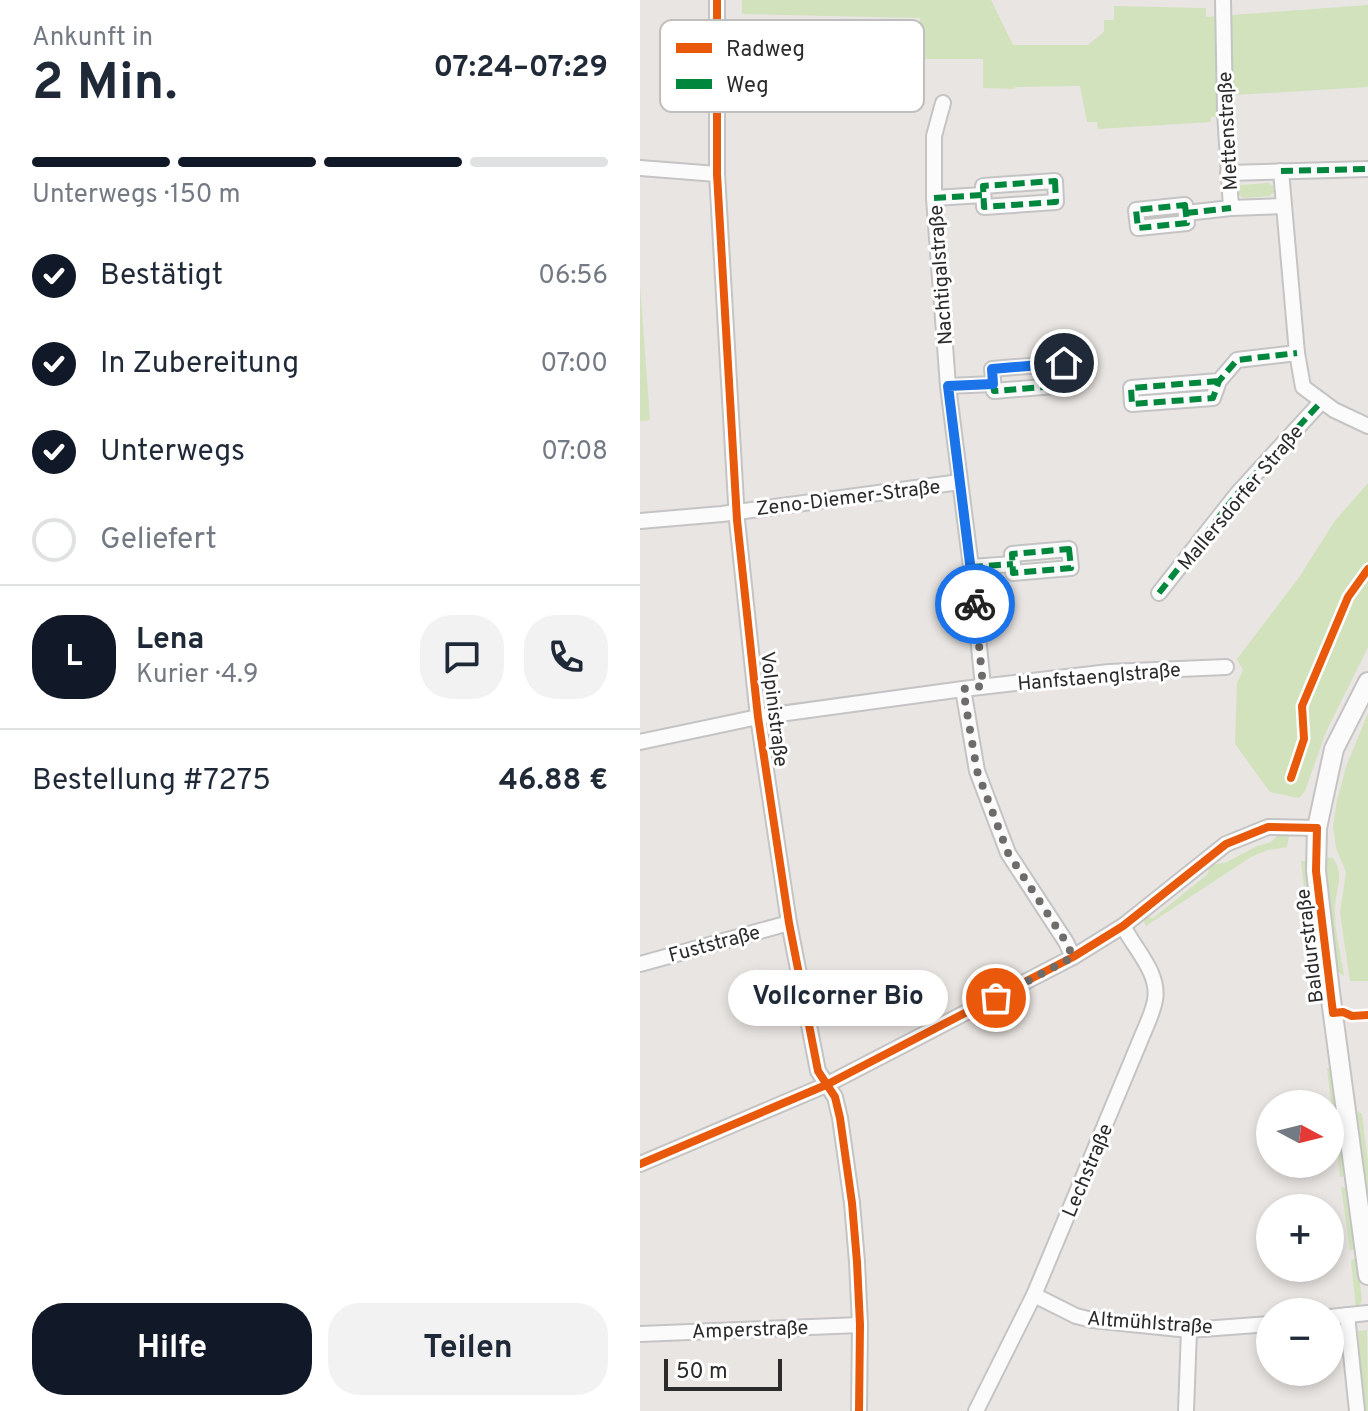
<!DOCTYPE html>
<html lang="de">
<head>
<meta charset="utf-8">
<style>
	:root { --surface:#fff; --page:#f2f2f3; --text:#1f2937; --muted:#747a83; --line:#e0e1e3; --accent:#111827 }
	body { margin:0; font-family:Overpass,sans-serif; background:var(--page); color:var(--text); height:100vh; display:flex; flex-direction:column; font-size:30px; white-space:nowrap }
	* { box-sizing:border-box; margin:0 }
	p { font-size:26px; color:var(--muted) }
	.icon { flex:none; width:44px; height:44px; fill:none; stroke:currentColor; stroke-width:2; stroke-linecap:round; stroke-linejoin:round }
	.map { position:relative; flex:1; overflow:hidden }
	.panel { display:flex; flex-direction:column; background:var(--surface); width:640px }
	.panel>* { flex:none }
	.needle { width:52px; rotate:97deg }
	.fabs { position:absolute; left:616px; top:1090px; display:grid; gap:16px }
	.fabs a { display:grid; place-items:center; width:88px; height:88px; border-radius:50%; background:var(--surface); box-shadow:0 4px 12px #0003; font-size:40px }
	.scale { position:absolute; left:24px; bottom:20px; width:118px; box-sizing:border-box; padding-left:8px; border:4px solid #2b2b2b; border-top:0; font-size:22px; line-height:28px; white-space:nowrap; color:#2b2b2b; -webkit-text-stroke:6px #fff; paint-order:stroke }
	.pin { position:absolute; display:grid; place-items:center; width:68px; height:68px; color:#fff; margin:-34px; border:4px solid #fff; border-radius:50%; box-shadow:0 2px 8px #0007 }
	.courier { position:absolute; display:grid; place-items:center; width:80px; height:80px; margin:-40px; border:6px solid #1a73e8; border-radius:50%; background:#fff; color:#222; box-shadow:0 2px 10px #0007 }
	.bubble { position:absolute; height:56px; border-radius:28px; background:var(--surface); box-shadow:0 4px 12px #0003; font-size:26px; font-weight:700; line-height:56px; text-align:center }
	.head em { font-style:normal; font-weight:700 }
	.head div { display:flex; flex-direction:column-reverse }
	.head { display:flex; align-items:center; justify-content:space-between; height:136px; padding:0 32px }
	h1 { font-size:52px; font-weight:700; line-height:60px }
	.bar { display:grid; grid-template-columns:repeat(4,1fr); gap:12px 8px; align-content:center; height:96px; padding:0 32px }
	.bar i { height:10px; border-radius:6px; background:var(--line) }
	.bar .selected { background:var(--accent) }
	.bar p { grid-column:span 4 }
	.line { display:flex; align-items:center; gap:20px; padding:0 32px; border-top:2px solid var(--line) }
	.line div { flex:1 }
	.round { display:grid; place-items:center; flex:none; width:84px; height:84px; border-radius:32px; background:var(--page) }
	ol { padding:0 32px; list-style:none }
	li { display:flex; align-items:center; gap:24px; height:88px }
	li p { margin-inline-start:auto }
	li .icon { padding:8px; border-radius:50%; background:var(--accent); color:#fff; stroke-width:4 }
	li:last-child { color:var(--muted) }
	li i { width:44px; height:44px; border:4px solid var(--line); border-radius:50% }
	.action { display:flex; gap:16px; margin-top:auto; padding:16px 32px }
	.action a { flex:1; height:92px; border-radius:32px; background:var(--accent); color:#fff; font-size:32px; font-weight:700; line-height:92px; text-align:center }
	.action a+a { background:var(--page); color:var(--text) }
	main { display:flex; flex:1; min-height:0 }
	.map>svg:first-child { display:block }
</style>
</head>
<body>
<main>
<section class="panel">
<div class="head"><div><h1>2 Min.</h1><p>Ankunft in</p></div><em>07:24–07:29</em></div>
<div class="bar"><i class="selected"></i><i class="selected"></i><i class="selected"></i><i></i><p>Unterwegs · 150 m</p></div>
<ol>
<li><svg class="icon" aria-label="check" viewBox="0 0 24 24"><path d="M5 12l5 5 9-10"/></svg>Bestätigt<p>06:56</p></li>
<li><svg class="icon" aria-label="check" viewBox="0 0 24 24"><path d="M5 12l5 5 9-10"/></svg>In Zubereitung<p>07:00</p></li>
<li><svg class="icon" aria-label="check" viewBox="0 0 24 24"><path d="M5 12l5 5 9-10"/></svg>Unterwegs<p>07:08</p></li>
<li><i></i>Geliefert</li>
</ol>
<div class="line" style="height:144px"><b class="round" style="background:var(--accent);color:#fff">L</b><div><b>Lena</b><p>Kurier · 4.9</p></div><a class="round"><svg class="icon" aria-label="chat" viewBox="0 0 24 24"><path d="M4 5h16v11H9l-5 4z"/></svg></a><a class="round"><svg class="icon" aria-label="phone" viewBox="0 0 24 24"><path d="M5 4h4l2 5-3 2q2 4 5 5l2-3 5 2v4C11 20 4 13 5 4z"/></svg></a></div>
<div class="line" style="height:104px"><div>Bestellung #7275</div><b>46.88 €</b></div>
<div class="action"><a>Hilfe</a><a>Teilen</a></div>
</section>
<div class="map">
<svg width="728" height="1411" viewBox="0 0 728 1411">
	<rect width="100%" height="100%" fill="#e9e5e2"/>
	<!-- green -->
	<g fill="#d1e2bd">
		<polygon points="102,0 351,0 373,45 448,45 464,32 464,20 474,20 474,6 566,8 566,17 728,5 728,87 595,95 595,116 571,117 571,122 458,129 457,122 447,122 440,86 376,87 373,89 343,88 343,59 282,59 280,18 102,14"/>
		<polygon points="629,183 635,188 634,192 630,196 603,198 597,193 597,188 601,185"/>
		<polygon points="0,285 10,420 0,421"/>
		<polygon points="728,483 728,647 686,732 665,791 659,798 630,792 595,744 597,683 603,670 597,659 660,576 694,522"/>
		<polygon points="728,713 728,981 710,981 700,913 706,872 696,848 693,826 697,800 707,764"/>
		<polygon points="637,836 649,836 647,847 628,850 611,857 506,926 503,920 506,917 513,918 568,874 569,868 573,865 587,862 617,846 631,842"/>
		<path d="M 685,857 L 693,858 C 706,877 694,892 695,913 C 695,933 701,955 704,976 L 697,971 L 684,874 Z"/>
		<polygon points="661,861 666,861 677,956 672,957"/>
		<polygon points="687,1068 691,1068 706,1176 700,1177"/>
		<polygon points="718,1111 722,1114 728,1162 728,1200 717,1114"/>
		<polygon points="701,1187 707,1188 715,1249 710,1250"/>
		<polygon points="714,1258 717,1258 722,1301 719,1307 716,1308 711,1261"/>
		<polygon points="727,1330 728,1411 724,1411 718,1331"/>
	</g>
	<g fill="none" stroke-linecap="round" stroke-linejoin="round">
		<defs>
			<g id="minor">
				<polyline points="77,0 77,174 97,520 118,717 149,923 178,1071 195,1097 200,1118 212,1203 217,1262 220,1325 219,1411"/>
				<polyline points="583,0 585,112 591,208 644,206"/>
				<polyline points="303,103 294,136 294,198 308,386 331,567 343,686"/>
				<polyline points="0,168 77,174"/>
				<polyline points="641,171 657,353 663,387 694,410 728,426"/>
				<polyline points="588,173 728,169"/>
				<polygon points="415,181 416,202 344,207 343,186"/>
				<polyline points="294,198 343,195"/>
				<polygon points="545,205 547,223 498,228 496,210"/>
				<polyline points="546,213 591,208"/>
				<polygon points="424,363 426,385 354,391 352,369"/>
				<polyline points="579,381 491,388 492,404 573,398 579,381 597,360 657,353"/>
				<polyline points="308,386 353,384"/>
				<polyline points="0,521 82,514 320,482"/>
				<polygon points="429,549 431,568 373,573 372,554"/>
				<polyline points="331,567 373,564"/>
				<polyline points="519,593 597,494 682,401"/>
				<polyline points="323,689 337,771 368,853 426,942 433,957"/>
				<polyline points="0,742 118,717 323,689 469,672 586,667"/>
				<polyline points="0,964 149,923"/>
				<polyline points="0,1164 186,1085 433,957 483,926 586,844 628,827 677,828"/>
				<polyline points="394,1295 436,1316 452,1320 549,1330 630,1324"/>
				<polyline points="707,1315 717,1411"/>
				<polyline points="690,1317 728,1313"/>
				<polyline points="0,1334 220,1325"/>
				<path d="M 336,1411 L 394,1295 L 500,1041 C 505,1028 513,1013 515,1000 C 520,973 494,948 483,926"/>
				<polyline points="546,1411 549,1330"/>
			</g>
			<polyline id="tertiary" points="728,682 694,749 677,828 676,871 690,992 728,1275"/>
		</defs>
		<!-- minor casing -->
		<use href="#minor" stroke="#c5c4c4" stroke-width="18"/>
		<!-- tertiary casing -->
		<use href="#tertiary" stroke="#c5c4c4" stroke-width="22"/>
		<!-- minor -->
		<use href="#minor" stroke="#fcfbfb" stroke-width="14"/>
		<!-- tertiary -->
		<use href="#tertiary" stroke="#fcfbfb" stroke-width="18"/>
		<!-- quiet -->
		<g stroke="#00873e" stroke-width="6" stroke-dasharray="12 6" stroke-linecap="butt">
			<polyline points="641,171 728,169"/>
			<polygon points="415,181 416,202 344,207 343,186"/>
			<polyline points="294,198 343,195"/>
			<polygon points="545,205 547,223 498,228 496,210"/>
			<polyline points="546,213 591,208"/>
			<polygon points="424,363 426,385 354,391 352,369"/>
			<polyline points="579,381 491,388 492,404 573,398 579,381 597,360 657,353"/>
			<polyline points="308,386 353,384"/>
			<polygon points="429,549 431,568 373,573 372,554"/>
			<polyline points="331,567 373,564"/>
			<polyline points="519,593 597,494 682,401"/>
		</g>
		<defs>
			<g id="cycleway">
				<polyline points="77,0 77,174 97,520 118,717 149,923 178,1071 195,1097 200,1118 212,1203 217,1262 220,1325 219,1411"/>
				<polyline points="651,778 664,739 662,706 708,597 728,569"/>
				<polyline points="0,1164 186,1085 433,957 483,926 586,844 628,827 677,828 676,871 693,1013 703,1012 712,1016 728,1015"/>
			</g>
		</defs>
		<!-- cycleway casing -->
		<use href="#cycleway" stroke="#fff" stroke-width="13"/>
		<!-- cycleway -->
		<use href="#cycleway" stroke="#e8590c" stroke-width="8"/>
	</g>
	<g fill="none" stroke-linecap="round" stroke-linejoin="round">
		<!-- done -->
		<polyline stroke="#6e6c6b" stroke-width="8" stroke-dasharray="0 14.4" points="335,604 343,686 323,689 337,771 368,853 426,942 433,957 356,998"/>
		<!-- route -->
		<polyline stroke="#1a73e8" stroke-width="10" points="335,604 308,386 353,384 352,369 424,363"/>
	</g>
	<g text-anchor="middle" stroke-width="6" stroke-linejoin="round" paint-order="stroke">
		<!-- street labels -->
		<g font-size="20" fill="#2b2b2b" stroke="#fff">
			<text transform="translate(587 131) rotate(-93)" y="7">Mettenstraße</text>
			<text transform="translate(300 275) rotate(-94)" y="7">Nachtigalstraße</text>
			<text transform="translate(208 497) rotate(-7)" y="7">Zeno-Diemer-Straße</text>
			<text transform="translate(600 497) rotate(-50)" y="7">Mallersdorfer Straße</text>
			<text transform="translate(459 676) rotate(-5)" y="7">Hanfstaenglstraße</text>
			<text transform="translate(135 709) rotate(83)" y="7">Volpinistraße</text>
			<text transform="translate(74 943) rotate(-15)" y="7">Fuststraße</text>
			<text transform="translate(669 946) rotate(-97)" y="7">Baldurstraße</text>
			<text transform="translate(447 1170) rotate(-67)" y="7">Lechstraße</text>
			<text transform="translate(510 1322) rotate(4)" y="7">Altmühlstraße</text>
			<text transform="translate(110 1329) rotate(-2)" y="7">Amperstraße</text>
		</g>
	</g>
	<!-- legend -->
	<rect x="20" y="20" width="264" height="92" rx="12" fill="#fff" stroke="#bfbfbf" stroke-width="2"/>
	<rect x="36" y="43" width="36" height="10" fill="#e8590c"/>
	<rect x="36" y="79" width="36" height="10" fill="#00873e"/>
	<g font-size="22" fill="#2b2b2b">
		<text x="86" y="56">Radweg</text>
		<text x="86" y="92">Weg</text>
	</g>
</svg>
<div class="fabs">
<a><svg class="needle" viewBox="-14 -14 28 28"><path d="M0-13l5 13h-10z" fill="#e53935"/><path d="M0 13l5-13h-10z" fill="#747a83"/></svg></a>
<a>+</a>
<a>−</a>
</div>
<div class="scale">50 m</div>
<div class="pin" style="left:356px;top:998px;background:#ea580c"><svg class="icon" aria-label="bag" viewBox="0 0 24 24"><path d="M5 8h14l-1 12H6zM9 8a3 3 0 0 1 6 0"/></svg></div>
<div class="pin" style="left:424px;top:363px;background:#1f2937"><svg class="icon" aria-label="home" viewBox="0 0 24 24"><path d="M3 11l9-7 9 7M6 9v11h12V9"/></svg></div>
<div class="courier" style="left:335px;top:604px"><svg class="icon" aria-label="bike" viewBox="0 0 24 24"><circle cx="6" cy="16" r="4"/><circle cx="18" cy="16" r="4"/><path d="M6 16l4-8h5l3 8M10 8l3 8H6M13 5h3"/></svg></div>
<div class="bubble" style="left:88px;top:970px;width:220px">Vollcorner Bio</div>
</div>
</main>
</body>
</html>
